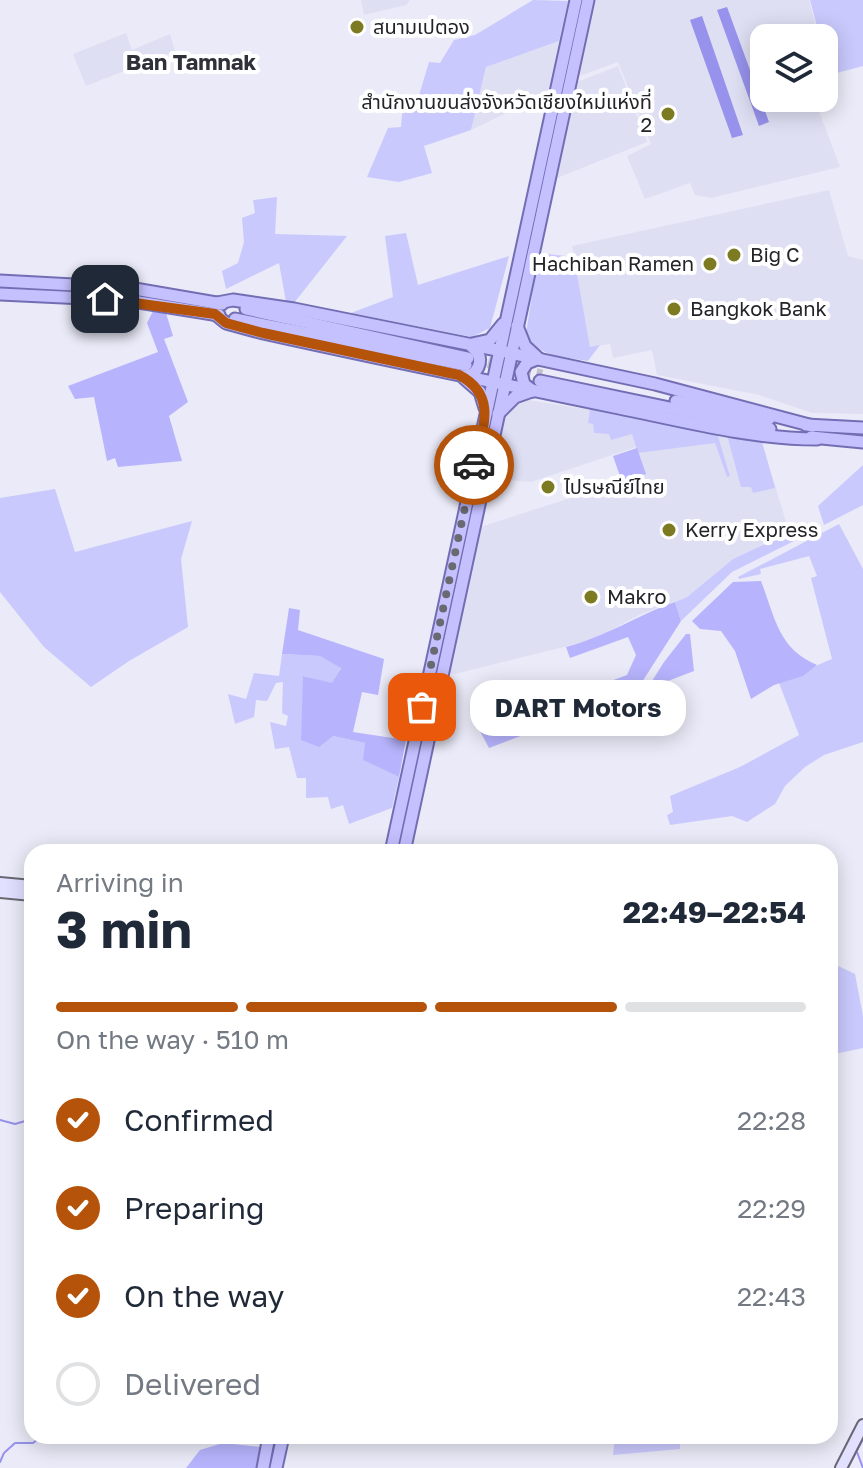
<!DOCTYPE html>
<html lang="en">
<head>
<meta charset="utf-8">
<style>
	:root { --surface:#fff; --page:#f2f2f3; --text:#1f2937; --muted:#747a83; --line:#e0e1e3; --accent:#b45309 }
	body { margin:0; font-family:"Golos Text","Noto Sans Thai",sans-serif; background:var(--page); color:var(--text); height:100vh; display:flex; flex-direction:column; font-size:30px; white-space:nowrap }
	* { box-sizing:border-box; margin:0 }
	p { font-size:26px; color:var(--muted) }
	.icon { flex:none; width:44px; height:44px; fill:none; stroke:currentColor; stroke-width:2; stroke-linecap:round; stroke-linejoin:round }
	.map { position:relative; flex:1; overflow:hidden }
	.panel { position:absolute; left:24px; top:844px; width:814px; height:600px; display:flex; flex-direction:column; background:var(--surface); border-radius:24px; box-shadow:0 4px 20px #0003 }
	.panel>* { flex:none }
	.buttons { position:absolute; left:750px; top:24px; display:grid; gap:16px }
	.buttons a { display:grid; place-items:center; width:88px; height:88px; border-radius:16px; background:var(--surface); box-shadow:0 4px 20px #0003; font-size:40px }
	.pin { position:absolute; display:grid; place-items:center; width:68px; height:68px; color:#fff; margin:-34px; border-radius:16px; box-shadow:0 4px 12px #0006 }
	.courier { position:absolute; display:grid; place-items:center; width:80px; height:80px; margin:-40px; border:6px solid #b45309; border-radius:50%; background:#fff; color:#222; box-shadow:0 2px 10px #0007 }
	.bubble { position:absolute; height:56px; border-radius:24px; background:var(--surface); box-shadow:0 4px 20px #0003; font-size:26px; font-weight:700; line-height:56px; text-align:center }
	.summary em { font-style:normal; font-weight:700 }
	.summary div { display:flex; flex-direction:column-reverse }
	.summary { display:flex; align-items:center; justify-content:space-between; height:136px; padding:0 32px }
	h1 { font-size:52px; font-weight:700; line-height:60px }
	.bar { display:grid; grid-template-columns:repeat(4,1fr); gap:12px 8px; align-content:center; height:96px; padding:0 32px }
	.bar i { height:10px; border-radius:6px; background:var(--line) }
	.bar .active { background:var(--accent) }
	.bar p { grid-column:span 4 }
	ol { padding:0 32px; list-style:none }
	li { display:flex; align-items:center; gap:24px; height:88px }
	li p { margin-inline-start:auto }
	li .icon { padding:8px; border-radius:50%; background:var(--accent); color:#fff; stroke-width:4 }
	li:last-child { color:var(--muted) }
	li i { width:44px; height:44px; border:4px solid var(--line); border-radius:50% }
	.map>svg:first-child { display:block }
</style>
</head>
<body>
<div class="map">
<svg width="863" height="1468" viewBox="0 0 863 1468">
	<rect width="100%" height="100%" fill="#eaeaf8"/>
	<!-- built -->
	<g fill="#dfdff4">
		<polygon points="361,0 410,0 406,5 364,15"/>
		<polygon points="595,0 809,0 819,38 764,38 764,98 814,98 840,167 711,198 695,195 690,183 645,199 627,156 651,144 618,62 579,76"/>
		<polygon points="126,33 132,50 170,34 175,51 86,86 73,54"/>
		<polygon points="559,41 548,93 471,130 486,67"/>
		<polygon points="618,66 647,142 557,178 577,82"/>
		<polygon points="829,190 848,256 863,260 863,414 812,413 759,395 657,375 652,350 613,358 610,344 590,347 572,246"/>
		<polygon points="528,400 625,415 762,442 789,532 733,559 687,597 641,614 592,640 455,674 449,673 477,528 645,474 636,447 531,482 491,478 507,412 518,401"/>
	</g>
	<!-- green -->
	<g fill="#cac9fd">
		<polygon points="533,0 568,1 559,41 486,67 471,130 424,146 432,173 399,182 367,177 388,128 401,127 403,104 417,102 429,62 440,63 454,40 475,35"/>
		<polygon points="810,0 863,0 863,66 829,75 824,54 824,38 820,38"/>
		<polygon points="277,197 275,234 347,236 294,303 286,302 279,263 226,289 222,271 238,263 244,242 242,218 255,213 253,200"/>
		<polygon points="406,233 418,285 509,256 490,328 472,337 351,313 393,297 385,236"/>
		<path d="M 539,253 L 574,257 L 590,347 L 600,345 L 588,361 C 567,357 533,357 526,333 Z"/>
		<polygon points="590,409 717,433 730,476 727,477 715,443 638,453 632,434 611,440 609,434 594,433 593,424 588,423"/>
		<polygon points="727,435 762,442 775,488 753,493 751,487 741,487"/>
		<polygon points="863,465 863,505 824,525 818,506"/>
		<polygon points="55,489 75,552 192,521 181,559 188,627 129,661 91,687 44,647 0,592 0,498"/>
		<polygon points="814,522 816,530 732,572 681,621 675,602 687,597 733,559 788,533 787,527"/>
		<path d="M 839,524 L 863,569 L 863,742 L 824,755 L 805,767 L 785,786 L 775,804 L 747,822 L 732,816 L 670,825 L 667,815 L 673,812 L 670,796 L 740,767 L 799,735 L 779,683 C 800,677 813,666 832,659 L 811,578 L 817,576 L 809,556 L 760,569 L 761,574 L 739,579 L 738,577 Z"/>
		<polygon points="282,654 320,656 341,667 332,684 304,676 333,736 365,743 364,760 399,777 392,808 349,824 343,805 331,809 328,797 306,798 306,778 297,778 289,747 275,749 270,722 286,726 288,716 282,713 283,682 276,683 267,701 256,700 254,717 235,724 228,694 246,699 254,673 279,676"/>
		<polygon points="830,962 855,974 863,1016 863,1048 830,1055"/>
		<polygon points="615,1436 680,1436 680,1449 613,1455"/>
	</g>
	<!-- forest -->
	<g fill="#b7b4fd">
		<polygon points="153,311 166,313 173,336 164,339 188,402 169,416 182,461 118,467 115,458 107,461 94,397 75,399 68,386 158,352 147,323"/>
		<polygon points="637,448 646,474 622,482 613,456"/>
		<path d="M 761,581 C 775,617 778,649 817,665 L 803,676 L 774,685 L 751,699 L 735,651 L 721,631 L 700,629 L 692,621 L 733,582 Z"/>
		<path d="M 675,602 L 681,621 L 635,693 L 489,748 L 474,720 L 478,717 L 581,692 L 627,675 L 636,655 L 628,637 L 570,658 L 566,647 C 605,637 638,615 675,602 Z"/>
		<polygon points="289,608 300,610 298,630 384,659 378,695 362,692 353,732 406,740 399,777 363,760 365,743 333,736 319,747 301,740 303,676 332,683 341,668 320,656 282,654"/>
		<polygon points="686,634 690,634 694,671 647,689 664,662"/>
		<polygon points="223,1443 260,1447 256,1468 186,1468 200,1450"/>
	</g>
	<!-- water -->
	<g fill="#9792eb">
		<polygon points="727,7 769,122 759,126 717,10"/>
		<polygon points="702,16 743,135 732,138 690,20"/>
	</g>
	<g fill="none" stroke-linecap="round" stroke-linejoin="round">
		<!-- stream -->
		<g stroke="#9792eb" stroke-width="2">
			<polyline points="0,1120 15,1124 32,1119"/>
			<polyline points="857,1452 863,1468"/>
			<polyline points="0,1462 4,1453 15,1443 33,1443 42,1436"/>
			<polyline points="848,1468 863,1439"/>
		</g>
		<!-- primary-tunnel -->
		<polyline stroke="#c2c2ce" stroke-width="11" stroke-dasharray="11 5.5" stroke-linecap="butt" points="472,359 542,375"/>
		<defs>
			<g id="secondary">
				<polyline points="0,883 32,886"/>
				<polyline points="0,892 32,895"/>
				<polyline points="841,1468 863,1425"/>
			</g>
			<g id="primary">
				<polyline points="0,281 129,288 222,304"/>
				<polyline points="0,294 126,300 219,315"/>
				<polyline points="217,303 233,300 294,309 468,344 655,384 813,426"/>
				<polyline points="246,309 468,358"/>
				<path d="M 215,314 L 226,323 L 263,333 C 380,359 497,383 614,407 C 680,420 749,439 817,439"/>
				<polyline points="235,319 466,365"/>
				<polyline points="517,326 525,346 538,358"/>
				<polyline points="472,344 490,340 503,324"/>
				<path d="M 465,376 L 473,374 C 482,365 482,354 472,347"/>
				<polyline points="464,378 480,392 485,408"/>
				<polyline points="540,381 770,429"/>
				<polyline points="533,391 524,384 521,372 527,363 537,359"/>
				<polyline points="676,401 769,419"/>
				<polyline points="498,414 515,397 532,391"/>
				<polyline points="806,425 863,428"/>
				<polyline points="811,437 863,442"/>
				<polyline points="391,852 576,0"/>
				<polyline points="404,852 588,0"/>
				<polyline points="263,1468 269,1436"/>
				<polyline points="276,1468 283,1436"/>
			</g>
		</defs>
		<!-- secondary casing -->
		<use href="#secondary" stroke="#686874" stroke-width="14"/>
		<!-- primary casing -->
		<use href="#primary" stroke="#736eb4" stroke-width="15"/>
		<!-- secondary -->
		<use href="#secondary" stroke="#e2e0ff" stroke-width="10"/>
		<!-- primary -->
		<use href="#primary" stroke="#c5c1ff" stroke-width="11"/>
	</g>
	<g fill="none" stroke-linecap="round" stroke-linejoin="round">
		<!-- done -->
		<polyline stroke="#696971" stroke-width="8" stroke-dasharray="0 14.4" points="422,707 474,465"/>
		<!-- route -->
		<path stroke="#b45309" stroke-width="10" d="M 105,299 L 215,314 L 226,323 L 263,333 L 459,375 C 499,396 482,430 474,465"/>
	</g>
	<!-- markers -->
	<g fill="#7d7b22" stroke="#fff" stroke-width="3">
		<circle cx="357" cy="27" r="8"/>
		<circle cx="668" cy="114" r="8"/>
		<circle cx="734" cy="255" r="8"/>
		<circle cx="710" cy="264" r="8"/>
		<circle cx="674" cy="309" r="8"/>
		<circle cx="548" cy="487" r="8"/>
		<circle cx="669" cy="530" r="8"/>
		<circle cx="591" cy="597" r="8"/>
	</g>
	<g text-anchor="middle" stroke-width="8" stroke-linejoin="round" paint-order="stroke">
		<!-- poi labels -->
		<g font-size="20" fill="#232328" stroke="#fff" text-anchor="start">
			<text x="373" y="34">สนามเปตอง</text>
			<text x="652" y="109" text-anchor="end">สำนักงานขนส่งจังหวัดเชียงใหม่แห่งที่<tspan x="652" dy="23">2</tspan></text>
			<text x="750" y="262">Big C</text>
			<text x="694" y="271" text-anchor="end">Hachiban Ramen</text>
			<text x="690" y="316">Bangkok Bank</text>
			<text x="564" y="494">ไปรษณีย์ไทย</text>
			<text x="685" y="537">Kerry Express</text>
			<text x="607" y="604">Makro</text>
		</g>
		<!-- neighbourhood labels -->
		<g font-size="22" font-weight="bold" fill="#30303b" stroke="#fff">
			<text x="191" y="70">Ban Tamnak</text>
		</g>
	</g>
</svg>
<div class="buttons">
<a><svg class="icon" aria-label="layers" viewBox="0 0 24 24"><path d="M12 4l9 5-9 5-9-5zM3 14l9 5 9-5"/></svg></a>
</div>
<div class="pin" style="left:422px;top:707px;background:#ea580c"><svg class="icon" aria-label="bag" viewBox="0 0 24 24"><path d="M5 8h14l-1 12H6zM9 8a3 3 0 0 1 6 0"/></svg></div>
<div class="pin" style="left:105px;top:299px;background:#1f2937"><svg class="icon" aria-label="home" viewBox="0 0 24 24"><path d="M3 11l9-7 9 7M6 9v11h12V9"/></svg></div>
<div class="courier" style="left:474px;top:465px"><svg class="icon" aria-label="car" viewBox="0 0 24 24"><path d="M5 17H2v-5l4-1 3-4h7l3 4 3 1v5h-3M9 17h6M6 11h13"/><circle cx="7" cy="17" r="2"/><circle cx="17" cy="17" r="2"/></svg></div>
<div class="bubble" style="left:470px;top:680px;width:216px">DART Motors</div>
<section class="panel">
<div class="summary"><div><h1>3 min</h1><p>Arriving in</p></div><em>22:49–22:54</em></div>
<div class="bar"><i class="active"></i><i class="active"></i><i class="active"></i><i></i><p>On the way · 510 m</p></div>
<ol>
<li><svg class="icon" aria-label="check" viewBox="0 0 24 24"><path d="M5 12l5 5 9-10"/></svg>Confirmed<p>22:28</p></li>
<li><svg class="icon" aria-label="check" viewBox="0 0 24 24"><path d="M5 12l5 5 9-10"/></svg>Preparing<p>22:29</p></li>
<li><svg class="icon" aria-label="check" viewBox="0 0 24 24"><path d="M5 12l5 5 9-10"/></svg>On the way<p>22:43</p></li>
<li><i></i>Delivered</li>
</ol>
</section>
</div>
</body>
</html>
